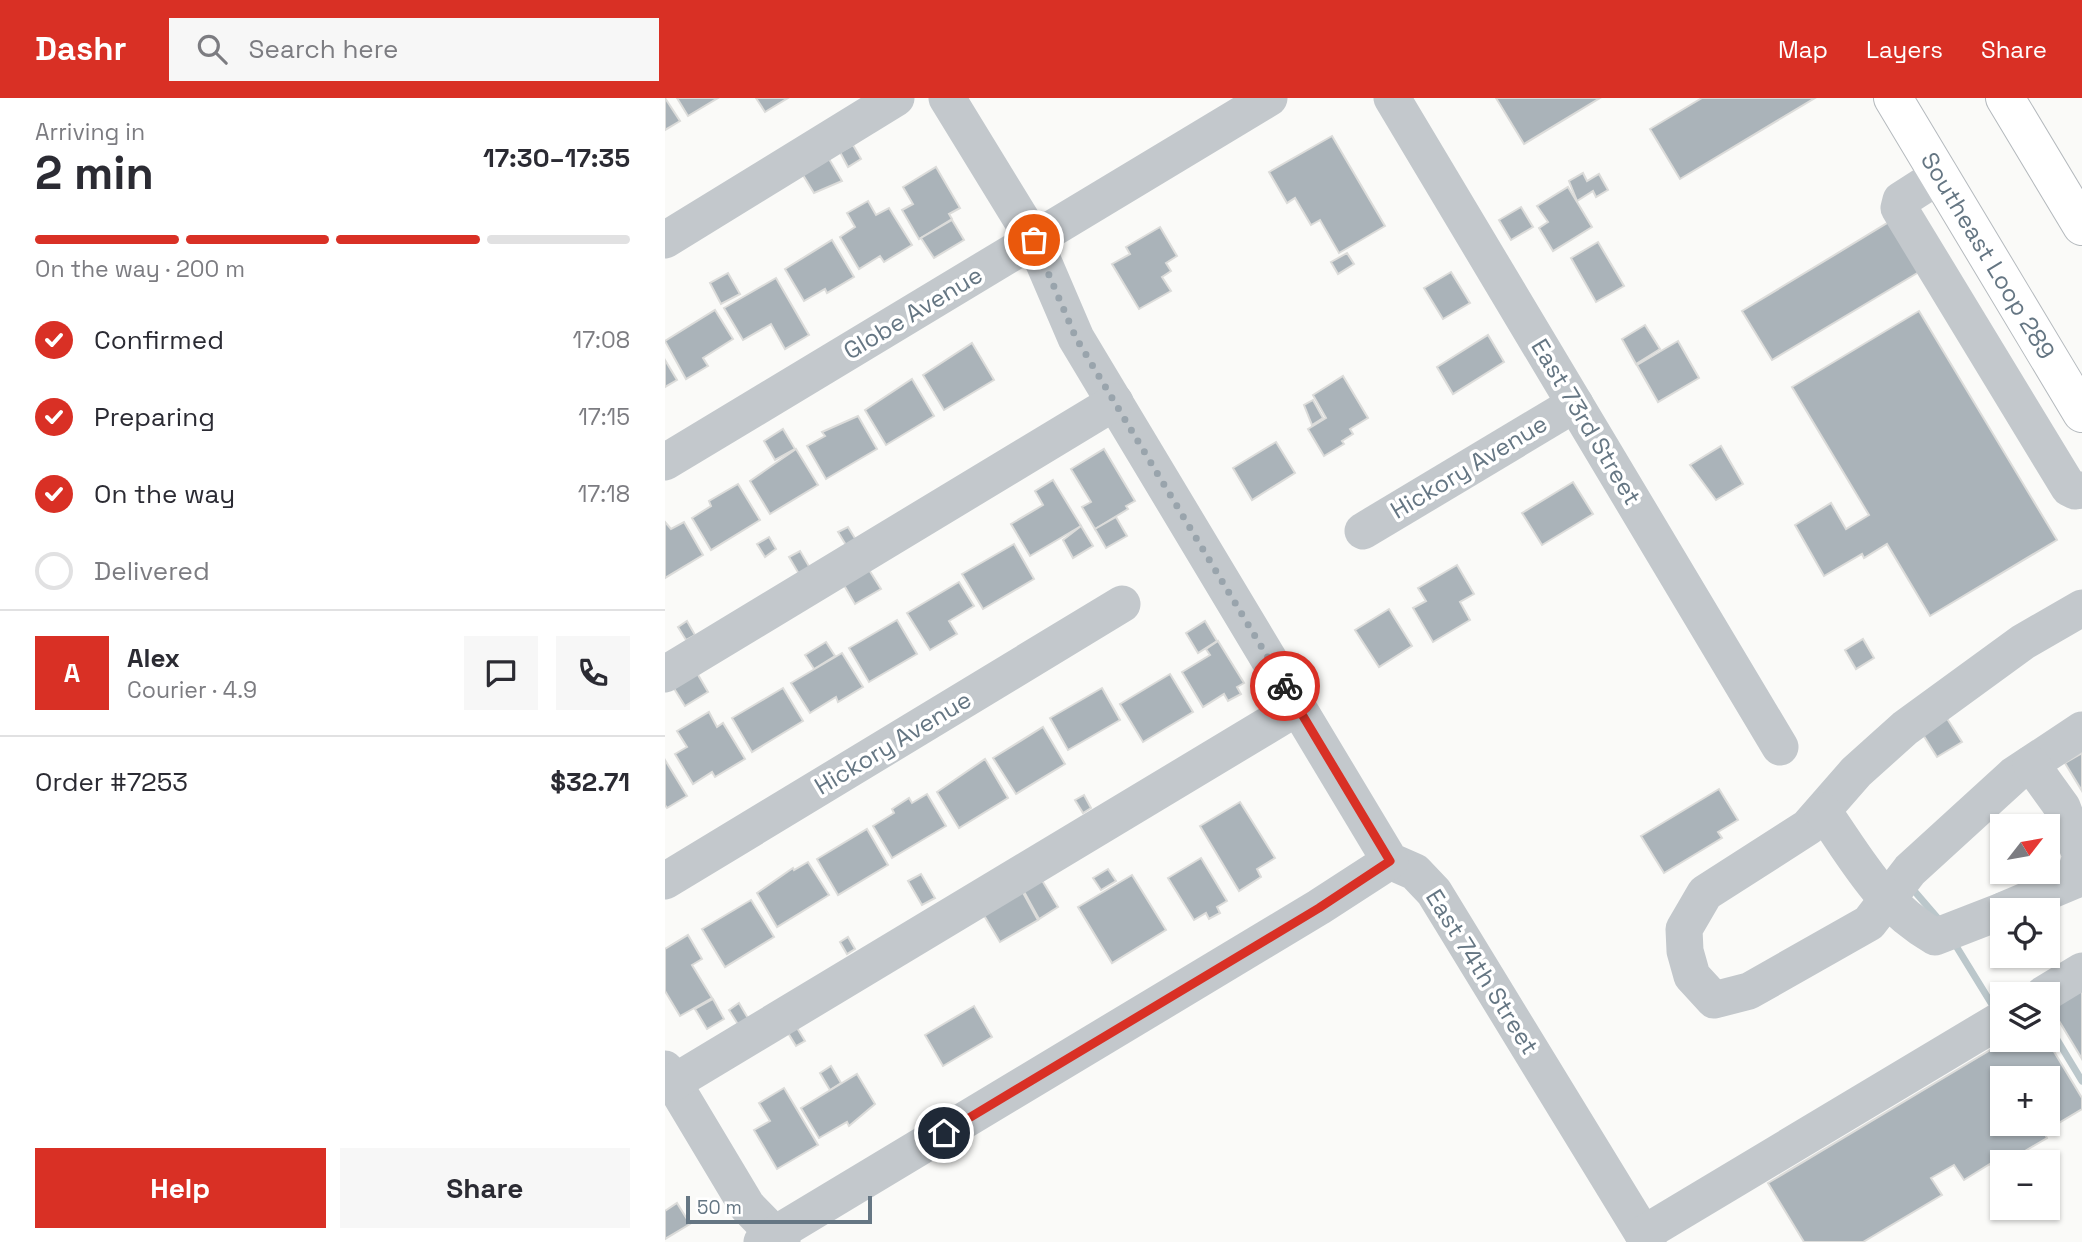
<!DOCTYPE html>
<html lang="en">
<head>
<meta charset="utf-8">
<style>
	:root { --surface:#fff; --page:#f7f7f7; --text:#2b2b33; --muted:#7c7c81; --line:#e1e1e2; --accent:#d93025 }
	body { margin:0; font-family:"Space Grotesk",sans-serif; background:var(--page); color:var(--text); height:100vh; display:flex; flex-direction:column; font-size:26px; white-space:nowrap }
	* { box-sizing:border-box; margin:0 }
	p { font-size:23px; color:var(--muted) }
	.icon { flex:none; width:38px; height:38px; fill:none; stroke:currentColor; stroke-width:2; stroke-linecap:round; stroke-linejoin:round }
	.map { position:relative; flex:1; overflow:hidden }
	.panel { display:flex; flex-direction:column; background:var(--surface); width:665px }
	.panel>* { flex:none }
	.needle { width:46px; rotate:59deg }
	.controls { position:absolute; left:1325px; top:716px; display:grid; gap:14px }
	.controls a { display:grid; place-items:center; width:70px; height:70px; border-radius:0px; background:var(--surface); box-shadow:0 2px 5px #0004; font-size:35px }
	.scale { position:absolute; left:21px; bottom:18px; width:186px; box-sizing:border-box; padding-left:7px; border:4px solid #657683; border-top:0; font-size:19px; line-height:24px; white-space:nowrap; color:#657683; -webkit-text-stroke:5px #fff; paint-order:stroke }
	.pin { position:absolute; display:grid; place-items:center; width:60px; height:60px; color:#fff; margin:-30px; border:4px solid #fff; border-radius:50%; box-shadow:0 2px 7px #0007 }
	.courier { position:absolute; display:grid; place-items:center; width:70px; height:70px; margin:-35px; border:5px solid #d93025; border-radius:50%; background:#fff; color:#222; box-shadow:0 2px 9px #0007 }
	.headline em { font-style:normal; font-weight:700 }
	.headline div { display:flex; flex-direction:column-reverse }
	.headline { display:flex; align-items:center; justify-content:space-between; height:119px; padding:0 35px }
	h1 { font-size:46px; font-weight:700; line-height:52px }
	.bar { display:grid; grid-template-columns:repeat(4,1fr); gap:10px 7px; align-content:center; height:84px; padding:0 35px }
	.bar i { height:9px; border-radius:5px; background:var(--line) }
	.bar .current { background:var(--accent) }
	.bar p { grid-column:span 4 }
	.line { display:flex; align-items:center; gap:18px; padding:0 35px; border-top:2px solid var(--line) }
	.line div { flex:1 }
	.round { display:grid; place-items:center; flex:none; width:74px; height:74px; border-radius:0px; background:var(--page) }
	ol { padding:0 35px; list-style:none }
	li { display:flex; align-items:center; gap:21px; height:77px }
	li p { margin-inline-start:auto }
	li .icon { padding:7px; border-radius:50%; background:var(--accent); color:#fff; stroke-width:4 }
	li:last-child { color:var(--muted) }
	li i { width:38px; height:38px; border:4px solid var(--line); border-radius:50% }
	.action { display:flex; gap:14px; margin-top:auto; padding:14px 35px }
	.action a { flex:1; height:80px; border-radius:0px; background:var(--accent); color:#fff; font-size:28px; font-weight:700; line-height:80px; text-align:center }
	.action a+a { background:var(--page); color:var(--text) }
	header { display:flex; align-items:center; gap:42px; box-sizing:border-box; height:98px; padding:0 35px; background:var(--accent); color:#fff }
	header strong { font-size:33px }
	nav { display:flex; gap:38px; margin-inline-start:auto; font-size:24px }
	.search { width:490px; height:63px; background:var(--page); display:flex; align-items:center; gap:18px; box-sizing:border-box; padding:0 24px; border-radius:0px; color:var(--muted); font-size:26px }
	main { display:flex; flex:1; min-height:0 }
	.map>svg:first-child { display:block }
</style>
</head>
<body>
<header>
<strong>Dashr</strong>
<div class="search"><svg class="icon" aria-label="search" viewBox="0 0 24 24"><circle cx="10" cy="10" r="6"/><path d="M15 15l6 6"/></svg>Search here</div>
<nav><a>Map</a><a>Layers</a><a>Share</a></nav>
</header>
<main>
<section class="panel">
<div class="headline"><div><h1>2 min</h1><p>Arriving in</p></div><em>17:30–17:35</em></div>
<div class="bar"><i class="current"></i><i class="current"></i><i class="current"></i><i></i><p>On the way · 200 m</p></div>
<ol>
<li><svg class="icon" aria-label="check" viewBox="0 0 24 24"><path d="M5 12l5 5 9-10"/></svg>Confirmed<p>17:08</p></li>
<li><svg class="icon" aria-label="check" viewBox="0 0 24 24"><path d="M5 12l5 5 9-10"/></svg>Preparing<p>17:15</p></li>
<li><svg class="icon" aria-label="check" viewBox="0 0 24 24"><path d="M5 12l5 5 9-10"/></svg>On the way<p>17:18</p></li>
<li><i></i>Delivered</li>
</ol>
<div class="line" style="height:126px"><b class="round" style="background:var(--accent);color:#fff">A</b><div><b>Alex</b><p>Courier · 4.9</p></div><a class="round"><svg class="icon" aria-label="chat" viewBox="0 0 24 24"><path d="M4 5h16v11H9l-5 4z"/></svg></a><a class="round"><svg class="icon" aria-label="phone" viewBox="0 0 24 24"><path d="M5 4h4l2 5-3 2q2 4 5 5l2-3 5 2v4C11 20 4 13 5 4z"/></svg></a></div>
<div class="line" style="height:91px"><div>Order #7253</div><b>$32.71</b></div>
<div class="action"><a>Help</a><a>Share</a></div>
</section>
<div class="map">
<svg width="1417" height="1144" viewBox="0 0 1417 1144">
	<rect width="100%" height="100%" fill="#fafaf8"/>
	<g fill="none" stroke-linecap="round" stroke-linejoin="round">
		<!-- stream -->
		<g stroke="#bbc7cb" stroke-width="7">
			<polyline points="1245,788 1276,824"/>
			<polyline points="1288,843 1331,913"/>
			<polyline points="1382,925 1417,983"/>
		</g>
	</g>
	<!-- building -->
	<g fill="#aab3b9" stroke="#dcdcda" stroke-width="2" fill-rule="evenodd">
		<polygon points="0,0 15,23 0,32"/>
		<polygon points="12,0 53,0 23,18"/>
		<polygon points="91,0 123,0 100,14"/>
		<polygon points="831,0 935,0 859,46"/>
		<polygon points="1037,0 1150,0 1015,81 985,31"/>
		<polygon points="667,38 720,128 674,155 655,122 646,127 630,100 622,105 604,74"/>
		<polygon points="188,47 196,61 183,69 175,54"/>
		<polygon points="164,61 177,83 149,95 138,77"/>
		<polygon points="271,69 295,110 284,116 287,121 254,141 237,112 248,106 238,89"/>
		<polygon points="918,75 922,83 934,76 943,92 931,99 928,93 912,103 904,83"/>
		<polygon points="903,89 927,129 888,153 874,130 883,124 872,108"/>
		<polygon points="203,103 211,117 224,110 247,147 219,164 215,158 194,171 175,139 190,129 182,115"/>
		<polygon points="856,109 868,129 846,142 834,122"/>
		<polygon points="287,122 299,142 269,160 256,140"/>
		<polygon points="1224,124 1254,174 1107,262 1077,213"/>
		<polygon points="495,129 512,158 501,165 506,173 497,179 506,193 474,211 447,166 465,156 461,149"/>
		<polygon points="167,142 189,179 162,195 160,191 139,203 120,171"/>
		<polygon points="933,144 959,188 931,204 906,160"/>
		<polygon points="682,155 689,166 673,176 666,164"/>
		<polygon points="786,174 805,205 778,221 759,190"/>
		<polygon points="63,175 75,196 56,206 45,185"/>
		<polygon points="111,180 144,237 120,251 106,226 78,242 59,210"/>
		<polygon points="50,212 68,241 38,260 43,268 21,281 0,243"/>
		<polygon points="1254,213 1392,442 1265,518 1222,446 1199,460 1197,456 1159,478 1130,427 1166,405 1181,431 1204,417 1127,289"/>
		<polygon points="980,227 995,251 971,266 957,241"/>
		<polygon points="823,237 839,264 788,296 772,269"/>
		<polygon points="1013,243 1034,280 993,304 972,267"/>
		<polygon points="307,245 329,282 279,312 258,277"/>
		<polygon points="0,262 12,282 0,289"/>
		<polygon points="678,278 703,320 685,331 688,336 677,343 679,346 659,358 643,331 661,320 648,297"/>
		<polygon points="247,281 269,318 221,347 200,312"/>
		<polygon points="648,302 658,320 647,327 639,307"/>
		<polygon points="193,318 212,351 161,381 142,348 160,338 157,334"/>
		<polygon points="118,331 130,351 110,362 99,343"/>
		<polygon points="611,344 630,375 587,402 568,370"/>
		<polygon points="1056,348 1078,386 1051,402 1025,367"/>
		<polygon points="131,351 153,387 105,416 85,383"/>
		<polygon points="439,351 470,403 461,408 463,411 430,431 417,409 426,404 406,371"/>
		<polygon points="388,382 416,428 365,458 346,426 378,407 370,393"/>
		<polygon points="908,384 928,416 877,447 857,415"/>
		<polygon points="73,386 95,422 46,452 27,420 46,408 44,403"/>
		<polygon points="451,419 462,438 441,450 430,431"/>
		<polygon points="0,424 6,431 19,424 38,457 0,480"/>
		<polygon points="416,428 428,448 408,460 398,442"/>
		<polygon points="183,429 191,442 181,447 173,434"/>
		<polygon points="104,439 111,451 100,459 92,446"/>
		<polygon points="349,446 369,481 318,511 297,476"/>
		<polygon points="135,453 145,470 134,476 124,459"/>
		<polygon points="201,467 216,491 190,506 176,482"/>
		<polygon points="792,467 809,496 795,504 805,522 768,544 748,510 761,503 753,490"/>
		<polygon points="294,484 309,508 284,523 292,536 265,552 242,515"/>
		<polygon points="724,511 747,548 714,569 690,532"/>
		<polygon points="232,522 252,556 204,584 184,550"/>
		<polygon points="22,523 30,537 21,542 13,529"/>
		<polygon points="540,523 552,543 533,555 521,535"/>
		<polygon points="1198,541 1209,560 1191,571 1180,552"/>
		<polygon points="553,543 579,585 572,589 576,596 563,603 559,596 538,609 517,574 545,557 541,551"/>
		<polygon points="161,544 170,558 149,571 140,557"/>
		<polygon points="177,555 198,589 173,604 171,599 145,615 126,585"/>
		<polygon points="29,570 43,594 20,608 5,584"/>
		<polygon points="505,576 528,614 478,644 455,606"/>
		<polygon points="118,590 138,623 87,654 67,620"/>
		<polygon points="437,590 455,622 403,652 385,620"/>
		<polygon points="44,614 52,629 58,625 80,661 50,679 47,674 28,686 10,656 22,649 12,633"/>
		<polygon points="1281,619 1297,644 1272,659 1257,635"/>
		<polygon points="378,629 400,666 351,696 328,660"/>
		<polygon points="1417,655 1417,693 1400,665"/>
		<polygon points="320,661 343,700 294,730 272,694"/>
		<polygon points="0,662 22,698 2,710 0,707"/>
		<polygon points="1054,691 1073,722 1053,734 1057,740 999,775 976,738"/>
		<polygon points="262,696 281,728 227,760 208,728 229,715 227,711 244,700 247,705"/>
		<polygon points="419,697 426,710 418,715 410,702"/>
		<polygon points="575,704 610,760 592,771 596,779 574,793 535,728"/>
		<polygon points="202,731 223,767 173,797 152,761"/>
		<polygon points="536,760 562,803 552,809 555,815 544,821 541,815 529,822 503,780"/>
		<polygon points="143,764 164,797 112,829 92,795 128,770 129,772"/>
		<polygon points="443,771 451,783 436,792 428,780"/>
		<polygon points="256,776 270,800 257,807 243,783"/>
		<polygon points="467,777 501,832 447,865 413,809"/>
		<polygon points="375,779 393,809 374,821 357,790"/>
		<polygon points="356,791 373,822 335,844 317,814"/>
		<polygon points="86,802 109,839 60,869 37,831"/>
		<polygon points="23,837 37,861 27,867 47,900 15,918 0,893 0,851"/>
		<polygon points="183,839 190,851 182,856 175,844"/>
		<polygon points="1417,889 1417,961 1385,908"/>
		<polygon points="48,901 59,921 42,931 30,911"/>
		<polygon points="74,905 84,922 74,928 64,912"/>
		<polygon points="309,908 327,939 278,968 260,937"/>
		<polygon points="129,925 140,943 131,948 120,930"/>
		<path d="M 1342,942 L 1382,942 L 1417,1000 L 1417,1011 L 1379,1034 L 1382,1040 L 1328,1072 L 1325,1066 L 1299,1082 L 1289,1067 L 1266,1080 L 1277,1097 L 1198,1144 L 1139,1144 L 1103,1085 ZM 1337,980 L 1382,980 L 1382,1026 L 1337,1026 Z"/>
		<polygon points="166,968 176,985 165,992 155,975"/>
		<polygon points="192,976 210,1006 184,1028 182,1024 154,1040 136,1010"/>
		<polygon points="119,990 153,1047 112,1071 89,1032 105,1023 94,1005"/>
		<polygon points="12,1105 25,1126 0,1141 0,1113"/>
	</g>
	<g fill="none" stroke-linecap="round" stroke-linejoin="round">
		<defs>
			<g id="major">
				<path id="s1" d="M 1228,0 L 1417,315"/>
			</g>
			<polyline id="highway" points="1340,0 1417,128"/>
		</defs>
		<!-- major casing -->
		<use href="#major" stroke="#b5babe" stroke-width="40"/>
		<!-- highway casing -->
		<use href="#highway" stroke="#b4b9bd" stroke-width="40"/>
		<!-- minor -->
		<g stroke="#c3c8cc" stroke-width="37">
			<polyline points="282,0 369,142 411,240 725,763 750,774 769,794 983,1144"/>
			<polyline points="727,0 1115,649"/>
			<polyline points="1275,77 1236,102 1234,110 1404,390 1410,393 1417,392"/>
			<polyline points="0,142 231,0"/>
			<polyline points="0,364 604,0"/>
			<polyline points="698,433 910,306"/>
			<polyline points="1417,510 1358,544 1240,630 1191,674 1143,729 1040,795 1019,831 1020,853 1027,878 1049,902 1084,893 1204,825 1245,772 1349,677 1417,632"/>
			<polyline points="0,576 450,304"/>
			<path d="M 1158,713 C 1193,763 1216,808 1270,839 L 1337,813"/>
			<polyline points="0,783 457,506"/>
			<polyline points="1339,812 1408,783 1416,758 1397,709 1366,666"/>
			<polyline points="1379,896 1417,873"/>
			<polyline points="0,971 82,1108 117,1144"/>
			<polyline points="8,985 633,609"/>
			<polyline points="978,1136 1337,921"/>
			<polyline points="97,1144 654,809 725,763"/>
		</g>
		<!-- major -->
		<use href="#major" stroke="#fff" stroke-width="38"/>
		<!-- highway -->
		<use href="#highway" stroke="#fff" stroke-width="38"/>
	</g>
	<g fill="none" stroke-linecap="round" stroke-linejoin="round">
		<!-- done -->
		<polyline stroke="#99a4ac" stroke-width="7" stroke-dasharray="0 12.6" points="369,142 411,240 620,588"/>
		<!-- route -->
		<polyline stroke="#d93025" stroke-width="9" points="279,1035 654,810 725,763 620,588"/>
	</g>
	<g text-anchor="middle" stroke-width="7" stroke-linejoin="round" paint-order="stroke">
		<!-- street labels -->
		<g font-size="24" fill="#657683" stroke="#fff">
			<text dy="8" stroke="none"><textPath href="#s1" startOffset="184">Southeast Loop 289</textPath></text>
			<text transform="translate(248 215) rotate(-31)" y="8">Globe Avenue</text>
			<text transform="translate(921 324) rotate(59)" y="8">East 73rd Street</text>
			<text transform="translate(804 369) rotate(-31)" y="8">Hickory Avenue</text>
			<text transform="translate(228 645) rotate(-31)" y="8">Hickory Avenue</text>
			<text transform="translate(817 874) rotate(58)" y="8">East 74th Street</text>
		</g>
	</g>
</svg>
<div class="controls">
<a><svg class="needle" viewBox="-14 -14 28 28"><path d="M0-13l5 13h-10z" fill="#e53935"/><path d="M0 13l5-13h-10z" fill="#7c7c81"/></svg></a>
<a><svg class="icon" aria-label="locate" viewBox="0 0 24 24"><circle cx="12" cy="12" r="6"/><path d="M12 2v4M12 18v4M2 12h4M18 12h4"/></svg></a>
<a><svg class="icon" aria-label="layers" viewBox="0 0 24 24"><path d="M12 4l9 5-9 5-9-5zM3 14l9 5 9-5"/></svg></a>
<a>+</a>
<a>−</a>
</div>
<div class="scale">50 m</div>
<div class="pin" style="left:369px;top:142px;background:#ea580c"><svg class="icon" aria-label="bag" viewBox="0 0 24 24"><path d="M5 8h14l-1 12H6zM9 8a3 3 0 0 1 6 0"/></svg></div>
<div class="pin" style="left:279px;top:1035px;background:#1f2937"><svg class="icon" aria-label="home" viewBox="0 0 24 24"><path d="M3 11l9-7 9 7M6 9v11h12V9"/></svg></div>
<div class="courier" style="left:620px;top:588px"><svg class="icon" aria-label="bike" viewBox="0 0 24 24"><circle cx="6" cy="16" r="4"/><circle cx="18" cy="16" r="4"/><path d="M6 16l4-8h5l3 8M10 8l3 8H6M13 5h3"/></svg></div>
</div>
</main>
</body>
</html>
